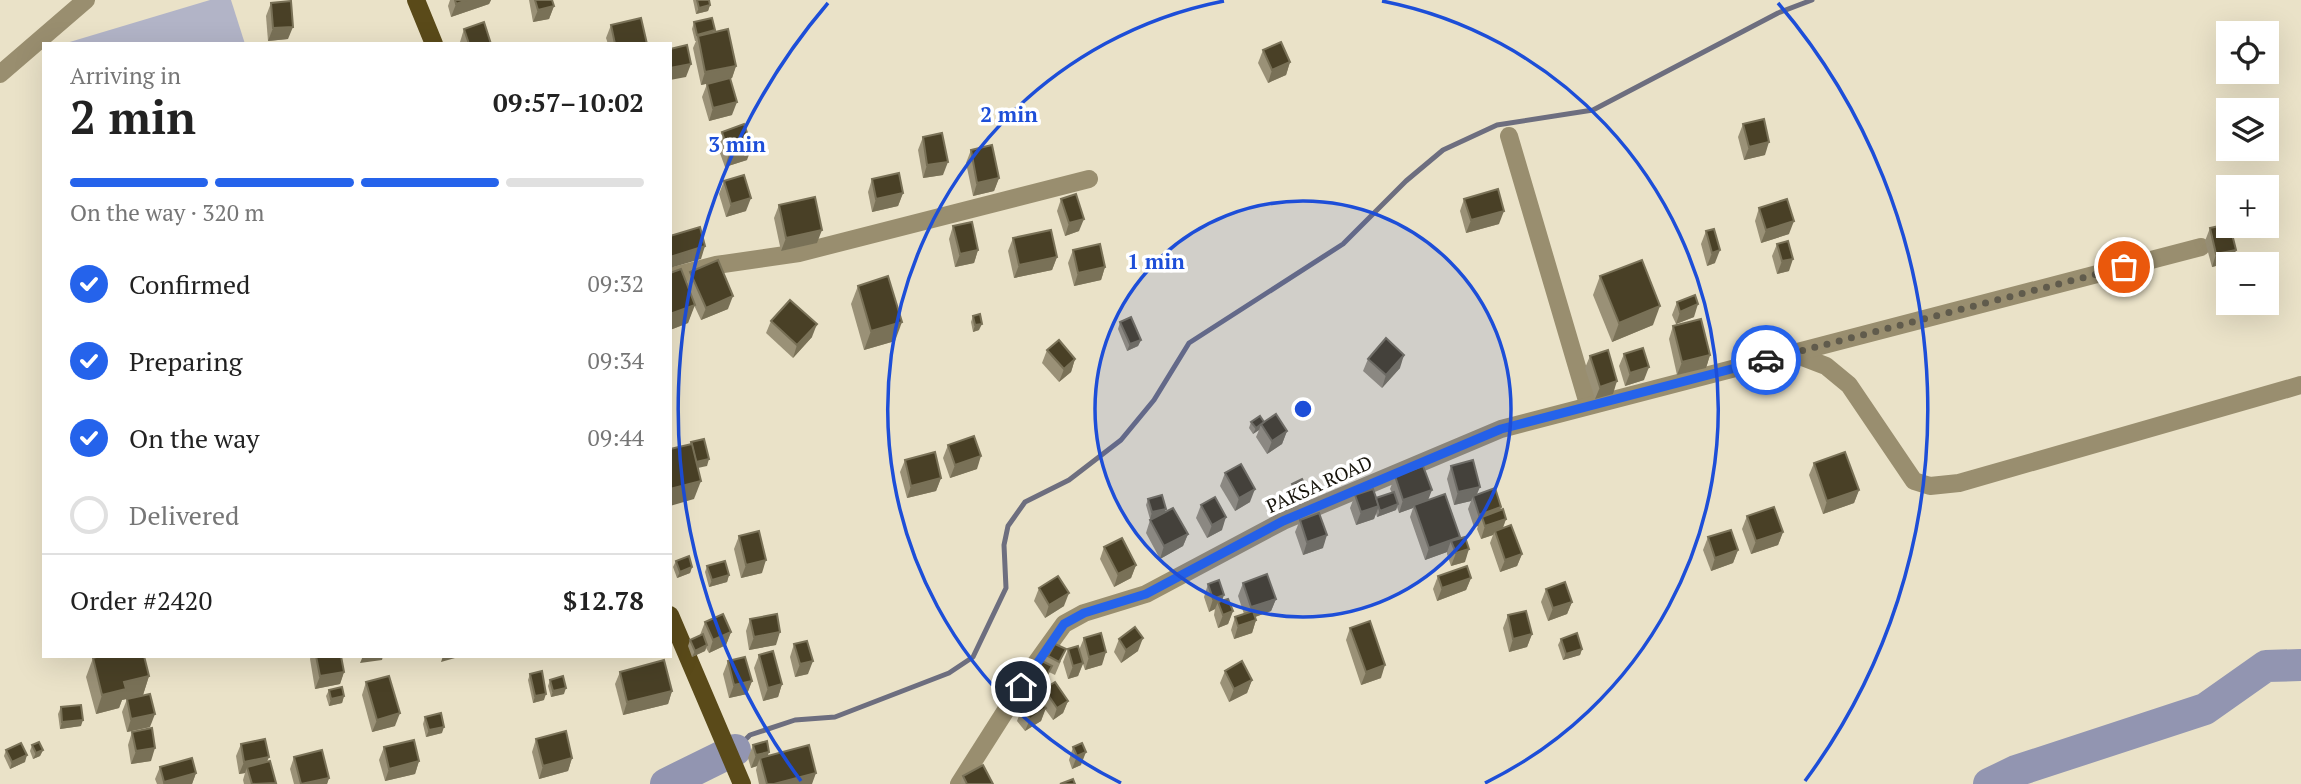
<!DOCTYPE html>
<html lang="en">
<head>
<meta charset="utf-8">
<style>
	:root { --surface:#fff; --page:#f6f6f6; --text:#222; --muted:#767676; --line:#e0e0e0; --accent:#2563eb }
	body { margin:0; font-family:"PT Serif",serif; background:var(--page); color:var(--text); height:100vh; display:flex; flex-direction:column; font-size:26px; white-space:nowrap }
	* { box-sizing:border-box; margin:0 }
	p { font-size:23px; color:var(--muted) }
	.icon { flex:none; width:38px; height:38px; fill:none; stroke:currentColor; stroke-width:2; stroke-linecap:round; stroke-linejoin:round }
	.map { position:relative; flex:1; overflow:hidden }
	.details { position:absolute; left:42px; top:42px; width:630px; height:616px; display:flex; flex-direction:column; background:var(--surface); border-radius:0px; box-shadow:0 7px 28px #0002 }
	.details>* { flex:none }
	.buttons { position:absolute; left:2216px; top:21px; display:grid; gap:14px }
	.buttons a { display:grid; place-items:center; width:63px; height:63px; border-radius:0px; background:var(--surface); box-shadow:0 7px 28px #0002; font-size:35px }
	.pin { position:absolute; display:grid; place-items:center; width:60px; height:60px; color:#fff; margin:-30px; border:4px solid #fff; border-radius:50%; box-shadow:0 2px 7px #0007 }
	.courier { position:absolute; display:grid; place-items:center; width:70px; height:70px; margin:-35px; border:5px solid #2563eb; border-radius:50%; background:#fff; color:#222; box-shadow:0 2px 9px #0007 }
	.headline em { font-style:normal; font-weight:700 }
	.headline div { display:flex; flex-direction:column-reverse }
	.headline { display:flex; align-items:center; justify-content:space-between; height:119px; padding:0 28px }
	h1 { font-size:46px; font-weight:700; line-height:52px }
	.bar { display:grid; grid-template-columns:repeat(4,1fr); gap:10px 7px; align-content:center; height:84px; padding:0 28px }
	.bar i { height:9px; border-radius:5px; background:var(--line) }
	.bar .current { background:var(--accent) }
	.bar p { grid-column:span 4 }
	.line { display:flex; align-items:center; gap:18px; padding:0 28px; border-top:2px solid var(--line) }
	.line div { flex:1 }
	ol { padding:0 28px; list-style:none }
	li { display:flex; align-items:center; gap:21px; height:77px }
	li p { margin-inline-start:auto }
	li .icon { padding:7px; border-radius:50%; background:var(--accent); color:#fff; stroke-width:4 }
	li:last-child { color:var(--muted) }
	li i { width:38px; height:38px; border:4px solid var(--line); border-radius:50% }
	.map>svg:first-child { display:block }
</style>
</head>
<body>
<div class="map">
<svg width="2301" height="784" viewBox="0 0 2301 784">
	<rect width="100%" height="100%" fill="#eae2c8"/>
	<!-- green -->
	<polygon fill="#b2b4c7" points="210,0 231,0 245,44 63,44"/>
	<g fill="none" stroke-linecap="round" stroke-linejoin="round">
		<!-- stream -->
		<polyline stroke="#6d6e7f" stroke-width="5" points="735,750 750,735 795,720 835,717 949,673 973,657 1006,588 1004,545 1008,526 1025,502 1069,480 1121,440 1154,400 1189,343 1343,244 1406,181 1443,150 1497,125 1593,110 1778,13 1812,0"/>
		<!-- river -->
		<g stroke="#9295b1" stroke-width="32">
			<polyline points="666,784 735,750"/>
			<polyline points="1989,784 2016,771 2205,709 2266,666 2301,665"/>
		</g>
		<!-- minor -->
		<g stroke="#998e6f" stroke-width="18">
			<polyline points="0,74 86,0"/>
			<polyline points="1509,136 1588,404"/>
			<polyline points="670,277 716,265 799,253 1089,179"/>
			<polyline points="1792,353 1826,366 1849,385 1914,481 1930,486 1959,483 2301,385"/>
			<polyline points="959,784 1036,663 1064,624 1084,613 1146,594 1283,521 1501,429 2201,247"/>
		</g>
		<!-- major -->
		<g stroke="#5a4a19" stroke-width="18">
			<polyline points="416,0 434,44"/>
			<polyline points="670,615 742,784"/>
		</g>
	</g>
	<!-- wall -->
	<g fill="#9a9177">
		<polygon points="450,0 491,0 489,4 451,17 448,6"/>
		<polygon points="529,0 552,0 554,6 549,19 533,22"/>
		<polygon points="693,0 709,0 710,5 708,11 696,14"/>
		<polygon points="271,3 288,39 268,41 266,16"/>
		<polygon points="694,22 715,32 736,66 732,78 730,79 732,115 709,121 702,97 707,84 723,80 701,85 693,48 696,41 695,41 692,29"/>
		<polygon points="611,25 647,44 608,44 606,38"/>
		<polygon points="464,29 491,44 460,44 460,42"/>
		<polygon points="1263,50 1290,62 1286,75 1268,83 1258,63"/>
		<polygon points="1743,124 1765,155 1744,160 1738,137"/>
		<polygon points="722,132 747,160 725,167 717,145"/>
		<polygon points="923,137 943,175 923,178 918,150"/>
		<polygon points="971,150 999,178 994,191 973,196 966,163"/>
		<polygon points="872,179 903,193 898,206 872,212 868,192"/>
		<polygon points="724,181 746,211 726,217 719,194"/>
		<polygon points="1061,199 1079,231 1065,236 1057,211"/>
		<polygon points="1464,199 1499,224 1466,233 1460,211"/>
		<polygon points="779,205 817,243 781,251 774,218"/>
		<polygon points="1759,208 1789,234 1761,243 1755,221"/>
		<polygon points="953,226 978,250 974,263 955,267 949,239"/>
		<polygon points="2210,228 2236,250 2231,262 2212,267 2205,241"/>
		<polygon points="1706,231 1715,263 1707,266 1701,244"/>
		<polygon points="1013,238 1057,257 1052,270 1014,278 1008,251"/>
		<polygon points="1777,244 1789,271 1777,274 1772,256"/>
		<polygon points="1073,250 1105,267 1101,280 1074,286 1068,263"/>
		<polygon points="690,272 728,309 701,320 694,305 688,323 670,330 670,273 687,283"/>
		<polygon points="1600,276 1653,325 1612,342 1593,295"/>
		<polygon points="858,286 895,341 864,350 851,304"/>
		<polygon points="1677,302 1694,317 1676,324 1672,315"/>
		<polygon points="973,316 979,330 973,332 971,322"/>
		<polygon points="771,321 812,337 793,358 766,333"/>
		<polygon points="1120,322 1141,340 1138,346 1127,351 1118,329"/>
		<polygon points="1673,326 1710,355 1706,368 1677,375 1669,339"/>
		<polygon points="1047,350 1075,359 1071,372 1059,382 1042,363"/>
		<polygon points="1624,354 1644,380 1625,386 1619,366"/>
		<polygon points="1590,356 1613,394 1595,399 1585,368"/>
		<polygon points="1368,359 1400,368 1382,388 1363,371"/>
		<polygon points="1251,422 1264,422 1287,431 1282,444 1267,454 1256,437 1259,430 1253,434 1249,428"/>
		<polygon points="948,445 977,469 950,478 943,458"/>
		<polygon points="905,460 941,478 936,491 907,498 900,472"/>
		<polygon points="1814,463 1859,490 1854,503 1823,514 1809,475"/>
		<polygon points="1451,466 1477,495 1501,507 1500,510 1506,519 1503,528 1522,554 1517,566 1500,572 1490,543 1493,535 1481,539 1477,529 1478,526 1474,527 1468,509 1471,501 1454,505 1447,479"/>
		<polygon points="1225,473 1250,502 1235,511 1220,486"/>
		<polygon points="1395,476 1428,500 1460,537 1460,539 1465,562 1451,566 1447,554 1447,552 1425,560 1410,517 1413,508 1399,513 1397,507 1396,510 1377,517 1376,513 1374,519 1356,525 1350,508 1355,495 1376,498 1392,493 1390,489"/>
		<polygon points="1292,484 1307,490 1305,496 1295,501 1290,490"/>
		<polygon points="1148,499 1188,534 1183,546 1160,559 1146,533 1150,520 1156,517 1150,519 1146,505"/>
		<polygon points="1201,505 1222,530 1207,538 1196,518"/>
		<polygon points="1747,516 1783,532 1778,545 1751,554 1742,529"/>
		<polygon points="1300,520 1323,548 1303,555 1295,532"/>
		<polygon points="739,536 762,573 741,578 734,549"/>
		<polygon points="1708,537 1738,550 1733,563 1711,571 1703,550"/>
		<polygon points="1104,547 1136,565 1131,578 1114,587 1100,559"/>
		<polygon points="676,561 692,567 690,573 677,578 673,567"/>
		<polygon points="707,566 729,575 727,582 709,587 705,572"/>
		<polygon points="1438,576 1471,578 1466,590 1437,601 1433,589"/>
		<polygon points="1243,583 1276,599 1271,611 1255,617 1256,620 1252,633 1234,639 1231,630 1235,617 1244,614 1238,596"/>
		<polygon points="1208,584 1233,611 1228,624 1218,628 1214,615 1215,609 1209,612 1204,597"/>
		<polygon points="1039,588 1064,606 1045,618 1034,601"/>
		<polygon points="1546,589 1572,602 1567,614 1548,621 1541,602"/>
		<polygon points="1508,615 1532,634 1527,647 1509,652 1503,628"/>
		<polygon points="750,619 776,645 749,650 746,631"/>
		<polygon points="705,622 731,632 726,645 709,653 706,648 705,651 692,657 688,646 690,640 700,635"/>
		<polygon points="1350,628 1381,678 1361,685 1346,640"/>
		<polygon points="1084,638 1102,665 1085,670 1083,664 1078,676 1068,679 1063,662 1068,649 1079,650"/>
		<polygon points="1119,639 1138,651 1121,663 1114,652"/>
		<polygon points="1561,639 1582,649 1580,655 1563,660 1558,645"/>
		<polygon points="794,644 808,674 795,677 790,657"/>
		<polygon points="759,655 782,684 778,697 763,701 754,668"/>
		<polygon points="311,656 341,656 344,672 340,684 315,689 310,659"/>
		<polygon points="1048,656 1061,661 1055,675 1049,672 1042,688 1033,683 1038,670 1046,663"/>
		<polygon points="93,658 149,676 143,695 122,700 119,708 96,714 86,677"/>
		<polygon points="728,661 752,681 747,694 729,698 723,674"/>
		<polygon points="1225,671 1252,680 1247,693 1229,702 1220,683"/>
		<polygon points="620,672 672,691 668,704 623,715 615,684"/>
		<polygon points="530,674 544,700 533,703 528,680"/>
		<polygon points="550,680 564,694 551,697 548,686"/>
		<polygon points="366,682 395,726 372,732 362,695"/>
		<polygon points="1044,689 1068,701 1063,713 1053,720 1045,709 1041,721 1025,731 1017,721 1022,708 1040,700"/>
		<polygon points="329,690 344,696 342,703 329,706 326,696"/>
		<polygon points="127,699 150,727 127,732 122,712"/>
		<polygon points="61,707 81,726 60,729 58,714"/>
		<polygon points="425,717 442,733 426,737 423,724"/>
		<polygon points="132,732 151,761 131,764 128,745"/>
		<polygon points="536,739 572,758 568,771 539,779 532,752"/>
		<polygon points="241,744 269,757 266,762 276,784 244,784 243,780 245,773 239,774 236,756"/>
		<polygon points="32,745 43,750 40,756 33,759 30,751"/>
		<polygon points="753,745 768,756 812,784 759,784 756,770 757,766 751,768 748,758"/>
		<polygon points="384,747 419,761 415,774 385,781 379,760"/>
		<polygon points="1073,747 1081,765 1072,769 1069,760"/>
		<polygon points="6,750 25,762 10,769 4,756"/>
		<polygon points="294,757 329,778 327,784 294,784 290,769"/>
		<polygon points="160,767 196,773 192,784 157,784 155,779"/>
		<polygon points="963,776 993,784 960,784"/>
	</g>
	<!-- shaded-wall -->
	<g fill="#797157">
		<polygon points="467,0 491,0 489,4 451,17 456,4"/>
		<polygon points="710,5 708,11 696,14 699,8"/>
		<polygon points="554,6 549,19 533,22 538,10"/>
		<polygon points="293,27 288,39 268,41 273,28"/>
		<polygon points="1290,62 1286,75 1268,83 1272,70"/>
		<polygon points="691,64 686,77 670,80 670,68"/>
		<polygon points="736,66 732,78 701,85 705,72"/>
		<polygon points="737,102 732,115 709,121 713,108"/>
		<polygon points="1769,142 1765,155 1744,160 1749,147"/>
		<polygon points="752,147 747,160 725,167 729,154"/>
		<polygon points="948,162 943,175 923,178 927,165"/>
		<polygon points="999,178 994,191 973,196 977,183"/>
		<polygon points="903,193 898,206 872,212 876,199"/>
		<polygon points="751,198 746,211 726,217 731,204"/>
		<polygon points="1504,211 1499,224 1466,233 1471,220"/>
		<polygon points="1084,219 1079,231 1065,236 1069,223"/>
		<polygon points="1794,221 1789,234 1761,243 1766,230"/>
		<polygon points="822,230 817,243 781,251 786,238"/>
		<polygon points="705,246 701,259 670,268 670,257"/>
		<polygon points="978,250 974,263 955,267 960,254"/>
		<polygon points="1720,250 1715,263 1707,266 1712,253"/>
		<polygon points="2236,250 2231,262 2212,267 2216,254"/>
		<polygon points="1057,257 1052,270 1014,278 1019,265"/>
		<polygon points="1793,259 1789,271 1777,274 1782,261"/>
		<polygon points="1105,267 1101,280 1074,286 1078,273"/>
		<polygon points="733,296 728,309 701,320 706,308"/>
		<polygon points="1698,304 1694,317 1676,324 1680,312"/>
		<polygon points="695,305 688,323 670,330 670,314"/>
		<polygon points="1660,306 1653,325 1612,342 1619,323"/>
		<polygon points="902,322 895,341 864,350 871,331"/>
		<polygon points="817,324 812,337 793,358 797,345"/>
		<polygon points="982,324 979,330 973,332 975,325"/>
		<polygon points="1141,340 1138,346 1127,351 1130,344"/>
		<polygon points="1404,355 1400,368 1382,388 1386,375"/>
		<polygon points="1710,355 1706,368 1677,375 1682,362"/>
		<polygon points="1075,359 1071,372 1059,382 1064,369"/>
		<polygon points="1649,367 1644,380 1625,386 1630,373"/>
		<polygon points="1617,381 1613,394 1595,399 1600,387"/>
		<polygon points="1261,424 1259,430 1253,434 1256,428"/>
		<polygon points="1287,431 1282,444 1267,454 1272,441"/>
		<polygon points="981,456 977,469 950,478 955,465"/>
		<polygon points="709,459 707,466 693,469 696,462"/>
		<polygon points="941,478 936,491 907,498 911,486"/>
		<polygon points="701,481 694,499 670,506 670,489"/>
		<polygon points="1480,487 1475,499 1473,496 1471,501 1454,505 1458,492"/>
		<polygon points="1255,489 1250,502 1235,511 1239,498"/>
		<polygon points="1307,490 1305,496 1295,501 1297,495"/>
		<polygon points="1432,490 1427,503 1414,505 1413,508 1399,513 1403,500"/>
		<polygon points="1859,490 1854,503 1823,514 1827,501"/>
		<polygon points="1398,504 1396,510 1377,517 1380,511"/>
		<polygon points="1379,506 1374,519 1356,525 1361,512"/>
		<polygon points="1501,507 1497,520 1482,517 1478,526 1474,527 1479,515"/>
		<polygon points="1166,509 1164,515 1150,519 1152,512"/>
		<polygon points="1226,517 1222,530 1207,538 1212,525"/>
		<polygon points="1506,519 1501,532 1495,531 1493,535 1481,539 1485,526"/>
		<polygon points="1783,532 1778,545 1751,554 1756,541"/>
		<polygon points="1188,534 1183,546 1160,559 1164,546"/>
		<polygon points="1327,535 1323,548 1303,555 1307,542"/>
		<polygon points="1460,537 1456,549 1451,541 1447,552 1425,560 1429,548"/>
		<polygon points="1469,549 1465,562 1451,566 1456,553"/>
		<polygon points="1738,550 1733,563 1711,571 1715,558"/>
		<polygon points="1522,554 1517,566 1500,572 1505,560"/>
		<polygon points="766,560 762,573 741,578 746,565"/>
		<polygon points="1136,565 1131,578 1114,587 1118,574"/>
		<polygon points="692,567 690,573 677,578 680,572"/>
		<polygon points="729,575 727,582 709,587 712,580"/>
		<polygon points="1471,578 1466,590 1437,601 1442,588"/>
		<polygon points="1069,593 1064,606 1045,618 1049,605"/>
		<polygon points="1224,595 1220,607 1218,602 1215,609 1209,612 1213,599"/>
		<polygon points="1276,599 1271,611 1247,620 1251,607"/>
		<polygon points="1572,602 1567,614 1548,621 1553,608"/>
		<polygon points="1233,611 1228,624 1218,628 1223,615"/>
		<polygon points="1256,620 1252,633 1234,639 1238,626"/>
		<polygon points="731,632 726,645 709,653 713,640"/>
		<polygon points="780,632 776,645 749,650 754,637"/>
		<polygon points="1532,634 1527,647 1509,652 1513,639"/>
		<polygon points="1143,638 1138,651 1121,663 1126,650"/>
		<polygon points="707,645 705,651 692,657 695,651"/>
		<polygon points="1582,649 1580,655 1563,660 1566,654"/>
		<polygon points="1106,652 1102,665 1085,670 1089,657"/>
		<polygon points="363,656 383,656 382,660 360,663"/>
		<polygon points="443,656 462,656 441,662"/>
		<polygon points="813,661 808,674 795,677 800,664"/>
		<polygon points="1083,663 1078,676 1068,679 1073,666"/>
		<polygon points="1385,665 1381,678 1361,685 1366,672"/>
		<polygon points="344,672 340,684 315,689 320,676"/>
		<polygon points="149,676 143,695 122,700 119,708 96,714 102,695 124,682"/>
		<polygon points="1252,680 1247,693 1229,702 1234,689"/>
		<polygon points="752,681 747,694 729,698 734,685"/>
		<polygon points="782,684 778,697 763,701 768,688"/>
		<polygon points="566,688 564,694 551,697 553,691"/>
		<polygon points="672,691 668,704 623,715 627,702"/>
		<polygon points="546,694 544,700 533,703 535,696"/>
		<polygon points="344,696 342,703 329,706 331,699"/>
		<polygon points="1068,701 1063,713 1053,720 1057,708"/>
		<polygon points="1046,708 1041,721 1025,731 1030,719"/>
		<polygon points="400,713 395,726 372,732 377,720"/>
		<polygon points="155,714 150,727 127,732 131,719"/>
		<polygon points="83,720 81,726 60,729 62,722"/>
		<polygon points="444,727 442,733 426,737 429,730"/>
		<polygon points="155,748 151,761 131,764 136,751"/>
		<polygon points="43,750 40,756 33,759 36,753"/>
		<polygon points="769,752 765,764 760,758 757,766 751,768 756,755"/>
		<polygon points="1086,752 1081,765 1072,769 1077,756"/>
		<polygon points="27,755 25,762 10,769 12,762"/>
		<polygon points="269,757 264,769 247,767 245,773 239,774 244,762"/>
		<polygon points="572,758 568,771 539,779 543,766"/>
		<polygon points="419,761 415,774 385,781 389,769"/>
		<polygon points="196,773 192,784 163,784 164,782"/>
		<polygon points="816,773 812,784 774,784"/>
		<polygon points="329,778 327,784 304,784"/>
	</g>
	<!-- building -->
	<g fill="#494026" stroke="#797157" stroke-width="2">
		<polygon points="455,0 467,0 456,4"/>
		<polygon points="535,0 552,0 554,6 538,10"/>
		<polygon points="697,0 709,0 710,5 699,8"/>
		<polygon points="291,1 293,27 273,28 271,3"/>
		<polygon points="641,18 647,44 615,44 611,25"/>
		<polygon points="712,18 715,30 697,35 694,22"/>
		<polygon points="484,22 491,44 469,44 464,29"/>
		<polygon points="728,29 736,66 705,72 698,36"/>
		<polygon points="1281,42 1290,62 1272,70 1263,50"/>
		<polygon points="687,45 691,64 670,68 670,49"/>
		<polygon points="730,78 737,102 713,108 707,84"/>
		<polygon points="1764,119 1769,142 1749,147 1743,124"/>
		<polygon points="744,124 752,147 729,154 722,132"/>
		<polygon points="942,133 948,162 927,165 923,137"/>
		<polygon points="992,145 999,178 977,183 971,150"/>
		<polygon points="899,173 903,193 876,199 872,179"/>
		<polygon points="744,175 751,198 731,204 724,181"/>
		<polygon points="1498,189 1504,211 1471,220 1464,199"/>
		<polygon points="1076,194 1084,219 1069,223 1061,199"/>
		<polygon points="815,197 822,230 786,238 779,205"/>
		<polygon points="1787,199 1794,221 1766,230 1759,208"/>
		<polygon points="972,222 978,250 960,254 953,226"/>
		<polygon points="2228,224 2228,226 2230,226 2236,250 2216,254 2210,228"/>
		<polygon points="700,227 705,246 670,257 670,236"/>
		<polygon points="1714,229 1720,250 1712,253 1706,231"/>
		<polygon points="1051,230 1057,257 1019,265 1013,238"/>
		<polygon points="1788,241 1793,259 1782,261 1777,244"/>
		<polygon points="1100,244 1105,267 1078,273 1073,250"/>
		<polygon points="718,260 733,296 706,308 690,272"/>
		<polygon points="1642,260 1660,306 1619,323 1600,276"/>
		<polygon points="681,269 695,305 670,314 670,273"/>
		<polygon points="888,276 902,322 871,331 858,286"/>
		<polygon points="1695,295 1698,304 1680,312 1677,302"/>
		<polygon points="790,300 817,324 797,345 771,321"/>
		<polygon points="980,314 982,324 975,325 973,316"/>
		<polygon points="1131,317 1141,340 1130,344 1120,322"/>
		<polygon points="1701,319 1710,355 1682,362 1673,326"/>
		<polygon points="1386,338 1404,355 1386,375 1368,359"/>
		<polygon points="1059,340 1075,359 1064,369 1047,350"/>
		<polygon points="1643,348 1649,367 1630,373 1624,354"/>
		<polygon points="1608,350 1617,381 1600,387 1590,356"/>
		<polygon points="1276,414 1287,431 1272,441 1261,424"/>
		<polygon points="1260,416 1264,422 1256,428 1251,422"/>
		<polygon points="974,436 981,456 955,465 948,445"/>
		<polygon points="704,439 709,459 696,462 691,442"/>
		<polygon points="692,444 701,481 670,489 670,449"/>
		<polygon points="935,452 941,478 911,486 905,460"/>
		<polygon points="1845,452 1859,490 1827,501 1814,463"/>
		<polygon points="1473,460 1480,487 1458,492 1451,466"/>
		<polygon points="1241,464 1255,489 1239,498 1225,473"/>
		<polygon points="1423,466 1432,490 1403,500 1395,476"/>
		<polygon points="1302,479 1307,490 1297,495 1292,484"/>
		<polygon points="1495,488 1501,507 1479,515 1473,496"/>
		<polygon points="1373,489 1379,506 1361,512 1355,495"/>
		<polygon points="1394,492 1398,504 1380,511 1376,498"/>
		<polygon points="1445,494 1460,537 1429,548 1414,505"/>
		<polygon points="1162,495 1166,509 1152,512 1148,499"/>
		<polygon points="1215,497 1226,517 1212,525 1201,505"/>
		<polygon points="1774,507 1783,532 1756,541 1747,516"/>
		<polygon points="1173,508 1188,534 1164,546 1150,520"/>
		<polygon points="1503,509 1506,519 1485,526 1482,517"/>
		<polygon points="1319,513 1327,535 1307,542 1300,520"/>
		<polygon points="1511,525 1522,554 1505,560 1495,531"/>
		<polygon points="1731,530 1738,550 1715,558 1708,537"/>
		<polygon points="759,531 766,560 746,565 739,536"/>
		<polygon points="1465,537 1469,549 1456,553 1451,541"/>
		<polygon points="1122,538 1136,565 1118,574 1104,547"/>
		<polygon points="689,556 692,567 680,572 676,561"/>
		<polygon points="725,561 729,575 712,580 707,566"/>
		<polygon points="1467,566 1471,578 1442,588 1438,576"/>
		<polygon points="1267,574 1276,599 1251,607 1243,583"/>
		<polygon points="1058,576 1069,593 1049,605 1039,588"/>
		<polygon points="1219,580 1224,595 1213,599 1208,584"/>
		<polygon points="1565,582 1572,602 1553,608 1546,589"/>
		<polygon points="1228,599 1233,611 1223,615 1218,602"/>
		<polygon points="1253,611 1256,620 1238,626 1235,617"/>
		<polygon points="1526,611 1532,634 1513,639 1508,615"/>
		<polygon points="723,614 731,632 713,640 705,622"/>
		<polygon points="777,614 780,632 754,637 750,619"/>
		<polygon points="1370,621 1385,665 1366,672 1350,628"/>
		<polygon points="1135,627 1143,638 1126,650 1119,639"/>
		<polygon points="1101,633 1106,652 1089,657 1084,638"/>
		<polygon points="1577,633 1582,649 1566,654 1561,639"/>
		<polygon points="703,634 707,645 695,651 690,640"/>
		<polygon points="807,641 813,661 800,664 794,644"/>
		<polygon points="1055,644 1066,649 1059,662 1048,656"/>
		<polygon points="1078,646 1083,663 1073,666 1068,649"/>
		<polygon points="773,651 782,684 768,688 759,655"/>
		<polygon points="100,656 144,656 149,676 124,682 126,689 102,695 93,658"/>
		<polygon points="316,656 341,656 344,672 320,676"/>
		<polygon points="745,657 752,681 734,685 728,661"/>
		<polygon points="664,660 672,691 627,702 620,672"/>
		<polygon points="1042,661 1052,666 1047,675 1038,670"/>
		<polygon points="1242,661 1252,680 1234,689 1225,671"/>
		<polygon points="542,671 546,694 535,696 530,674"/>
		<polygon points="389,676 400,713 377,720 366,682"/>
		<polygon points="563,676 566,688 553,691 550,680"/>
		<polygon points="1055,682 1068,701 1057,708 1044,689"/>
		<polygon points="342,687 344,696 331,699 329,690"/>
		<polygon points="150,694 155,714 131,719 127,699"/>
		<polygon points="1038,697 1046,708 1030,719 1022,708"/>
		<polygon points="81,705 83,720 62,722 61,707"/>
		<polygon points="441,713 444,727 429,730 425,717"/>
		<polygon points="152,728 155,748 136,751 132,732"/>
		<polygon points="566,731 572,758 543,766 536,739"/>
		<polygon points="265,739 269,757 244,762 241,744"/>
		<polygon points="414,740 419,761 389,769 384,747"/>
		<polygon points="767,741 769,752 756,755 753,745"/>
		<polygon points="39,742 43,750 36,753 32,745"/>
		<polygon points="21,743 27,755 12,762 6,750"/>
		<polygon points="1082,743 1086,752 1077,756 1073,747"/>
		<polygon points="809,745 816,773 774,784 767,784 760,758"/>
		<polygon points="322,750 329,778 301,784 294,757"/>
		<polygon points="192,758 196,773 164,782 160,767"/>
		<polygon points="270,761 276,783 252,784 247,767"/>
		<polygon points="983,765 993,784 967,784 963,776"/>
		<polygon points="1073,779 1075,784 1060,784"/>
	</g>
	<g fill="none" stroke-linecap="round" stroke-linejoin="round">
		<!-- done -->
		<polyline stroke="#605b4c" stroke-width="7" stroke-dasharray="0 12.6" points="1766,360 2124,267"/>
		<!-- route -->
		<polyline stroke="#2563eb" stroke-width="9" points="1021,687 1064,624 1084,613 1146,594 1283,521 1501,429 1766,360"/>
	</g>
	<!-- distance rings -->
	<circle cx="1303" cy="409" r="208" fill="#1d4ed8" fill-opacity=".12"/>
	<g fill="none" stroke="#1d4ed8" stroke-width="3.5">
		<circle cx="1303" cy="409" r="208"/>
		<path d="M1121 783A416 416 0 0 1 1224 1M1382 1A416 416 0 0 1 1485 783"/>
		<path d="M801 781A625 625 0 0 1 828 3M1778 3A625 625 0 0 1 1805 781"/>
	</g>
	<g text-anchor="middle" stroke-width="7" stroke-linejoin="round" paint-order="stroke">
		<!-- street labels -->
		<g font-size="19" fill="#16130a" stroke="#fff">
			<text transform="translate(1319 484) rotate(-24)" y="7">PAKSA ROAD</text>
		</g>
	</g>
	<circle cx="1303" cy="409" r="10" fill="#1d4ed8" stroke="#fff" stroke-width="3.5"/>
	<g font-size="21" text-anchor="middle" font-weight="bold" fill="#1d4ed8" stroke="#fff" stroke-width="7" stroke-linejoin="round" paint-order="stroke">
		<text x="1009" y="122">2 min</text>
		<text x="737" y="152">3 min</text>
		<text x="1156" y="269">1 min</text>
	</g>
</svg>
<div class="buttons">
<a><svg class="icon" aria-label="locate" viewBox="0 0 24 24"><circle cx="12" cy="12" r="6"/><path d="M12 2v4M12 18v4M2 12h4M18 12h4"/></svg></a>
<a><svg class="icon" aria-label="layers" viewBox="0 0 24 24"><path d="M12 4l9 5-9 5-9-5zM3 14l9 5 9-5"/></svg></a>
<a>+</a>
<a>−</a>
</div>
<div class="pin" style="left:2124px;top:267px;background:#ea580c"><svg class="icon" aria-label="bag" viewBox="0 0 24 24"><path d="M5 8h14l-1 12H6zM9 8a3 3 0 0 1 6 0"/></svg></div>
<div class="pin" style="left:1021px;top:687px;background:#1f2937"><svg class="icon" aria-label="home" viewBox="0 0 24 24"><path d="M3 11l9-7 9 7M6 9v11h12V9"/></svg></div>
<div class="courier" style="left:1766px;top:360px"><svg class="icon" aria-label="car" viewBox="0 0 24 24"><path d="M5 17H2v-5l4-1 3-4h7l3 4 3 1v5h-3M9 17h6M6 11h13"/><circle cx="7" cy="17" r="2"/><circle cx="17" cy="17" r="2"/></svg></div>
<section class="details">
<div class="headline"><div><h1>2 min</h1><p>Arriving in</p></div><em>09:57–10:02</em></div>
<div class="bar"><i class="current"></i><i class="current"></i><i class="current"></i><i></i><p>On the way · 320 m</p></div>
<ol>
<li><svg class="icon" aria-label="check" viewBox="0 0 24 24"><path d="M5 12l5 5 9-10"/></svg>Confirmed<p>09:32</p></li>
<li><svg class="icon" aria-label="check" viewBox="0 0 24 24"><path d="M5 12l5 5 9-10"/></svg>Preparing<p>09:34</p></li>
<li><svg class="icon" aria-label="check" viewBox="0 0 24 24"><path d="M5 12l5 5 9-10"/></svg>On the way<p>09:44</p></li>
<li><i></i>Delivered</li>
</ol>
<div class="line" style="height:91px"><div>Order #2420</div><b>$12.78</b></div>
</section>
</div>
</body>
</html>
